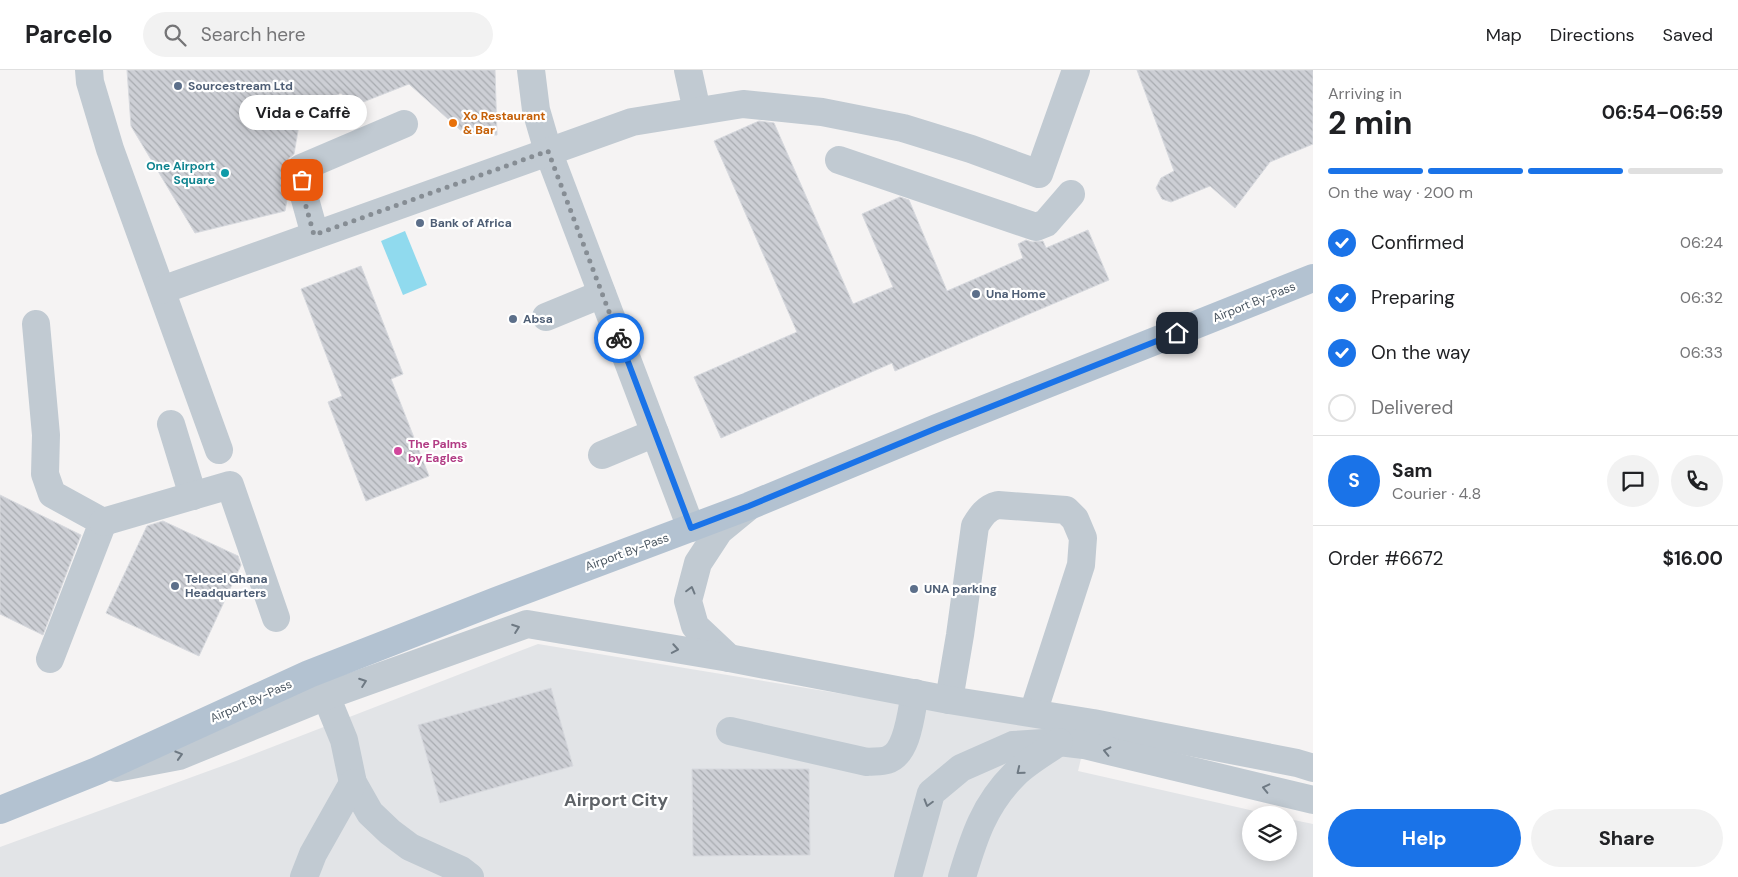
<!DOCTYPE html>
<html lang="en">
<head>
<meta charset="utf-8">
<style>
	:root { --surface:#fff; --page:#f2f2f2; --text:#202124; --muted:#757577; --line:#e0e0e0; --accent:#1a73e8 }
	body { margin:0; font-family:"DM Sans",sans-serif; background:var(--page); color:var(--text); height:100vh; display:flex; flex-direction:column; font-size:19px; white-space:nowrap }
	* { box-sizing:border-box; margin:0 }
	p { font-size:16px; color:var(--muted) }
	.icon { flex:none; width:28px; height:28px; fill:none; stroke:currentColor; stroke-width:2; stroke-linecap:round; stroke-linejoin:round }
	.map { position:relative; flex:1; overflow:hidden }
	.side { display:flex; flex-direction:column; background:var(--surface); width:425px }
	.side>* { flex:none }
	.tools { position:absolute; left:1242px; top:736px; display:grid; gap:10px }
	.tools a { display:grid; place-items:center; width:55px; height:55px; border-radius:50%; background:var(--surface); box-shadow:0 2px 12px #0003; font-size:25px }
	.pin { position:absolute; display:grid; place-items:center; width:42px; height:42px; color:#fff; margin:-21px; border-radius:10px; box-shadow:0 2px 8px #0006 }
	.courier { position:absolute; display:grid; place-items:center; width:50px; height:50px; margin:-25px; border:4px solid #1a73e8; border-radius:50%; background:#fff; color:#222; box-shadow:0 1px 6px #0007 }
	.bubble { position:absolute; height:35px; border-radius:18px; background:var(--surface); box-shadow:0 2px 12px #0003; font-size:16px; font-weight:700; line-height:35px; text-align:center }
	.headline em { font-style:normal; font-weight:700 }
	.headline div { display:flex; flex-direction:column-reverse }
	.headline { display:flex; align-items:center; justify-content:space-between; height:85px; padding:0 15px }
	h1 { font-size:32px; font-weight:700; line-height:38px }
	.bar { display:grid; grid-template-columns:repeat(4,1fr); gap:8px 5px; align-content:center; height:60px; padding:0 15px }
	.bar i { height:6px; border-radius:4px; background:var(--line) }
	.bar .selected { background:var(--accent) }
	.bar p { grid-column:span 4 }
	.line { display:flex; align-items:center; gap:12px; padding:0 15px; border-top:1px solid var(--line) }
	.line div { flex:1 }
	.round { display:grid; place-items:center; flex:none; width:52px; height:52px; border-radius:26px; background:var(--page) }
	ol { padding:0 15px; list-style:none }
	li { display:flex; align-items:center; gap:15px; height:55px }
	li p { margin-inline-start:auto }
	li .icon { padding:5px; border-radius:50%; background:var(--accent); color:#fff; stroke-width:4 }
	li:last-child { color:var(--muted) }
	li i { width:28px; height:28px; border:2px solid var(--line); border-radius:50% }
	.cta { display:flex; gap:10px; margin-top:auto; padding:10px 15px }
	.cta a { flex:1; height:58px; border-radius:30px; background:var(--accent); color:#fff; font-size:20px; font-weight:700; line-height:58px; text-align:center }
	.cta a+a { background:var(--page); color:var(--text) }
	header { display:flex; align-items:center; gap:30px; box-sizing:border-box; height:70px; padding:0 25px; background:var(--surface); border-bottom:1px solid var(--line) }
	header strong { font-size:24px }
	nav { display:flex; gap:28px; margin-inline-start:auto; font-size:18px }
	.search { width:350px; height:45px; background:var(--page); display:flex; align-items:center; gap:12px; box-sizing:border-box; padding:0 18px; border-radius:28px; color:var(--muted); font-size:19px }
	main { display:flex; flex:1; min-height:0 }
	.map>svg:first-child { display:block }
</style>
</head>
<body>
<header>
<strong>Parcelo</strong>
<div class="search"><svg class="icon" aria-label="search" viewBox="0 0 24 24"><circle cx="10" cy="10" r="6"/><path d="M15 15l6 6"/></svg>Search here</div>
<nav><a>Map</a><a>Directions</a><a>Saved</a></nav>
</header>
<main>
<div class="map">
<svg width="1313" height="807" viewBox="0 0 1313 807">
	<defs>
		<pattern id="building-back-hatch" width="6" height="6" patternUnits="userSpaceOnUse" patternTransform="scale(1.25)"><rect width="6" height="6" fill="#cdcfd5"/><path d="M-1 5l2 2M0 0l6 6M5-1l2 2" fill="none" stroke="#a8abb0"/></pattern>
	</defs>
	<rect width="100%" height="100%" fill="#f5f3f3"/>
	<!-- airport -->
	<polygon fill="#e2e4e7" points="538,574 1087,664 1078,701 1272,745 1251,745 1251,782 1289,782 1289,749 1313,754 1313,807 0,807 0,777 236,691"/>
	<!-- water -->
	<polygon fill="#90daee" points="405,161 427,215 403,225 381,171"/>
	<!-- building -->
	<g fill="url(#building-back-hatch)" stroke="#d7d9de">
		<polygon points="127,0 495,0 497,65 466,65 409,14 353,36 341,23 301,43 294,84 288,89 285,99 288,124 285,141 195,163 131,56"/>
		<polygon points="1137,0 1313,0 1313,74 1270,92 1235,138 1210,116 1171,132 1162,129 1156,118 1161,108 1174,101"/>
		<polygon points="759,51 774,53 853,234 893,217 862,144 900,127 909,130 947,221 1023,188 1018,174 1026,170 1032,172 1043,171 1046,178 1088,160 1109,210 895,301 892,293 721,368 694,307 797,262 714,71"/>
		<polygon points="361,196 403,304 391,309 429,406 366,431 328,332 342,326 301,219"/>
		<polygon points="0,425 81,465 43,565 0,544"/>
		<polygon points="163,451 238,486 241,495 199,586 106,543 147,456"/>
		<polygon points="551,618 573,696 440,733 418,655"/>
		<polygon points="692,699 809,699 810,785 693,786"/>
	</g>
	<g fill="none" stroke-linecap="round" stroke-linejoin="round">
		<!-- minor -->
		<g stroke="#c1cad2" stroke-width="28">
			<polyline points="89,0 90,12 110,79 219,380"/>
			<polyline points="531,0 536,40 548,81 691,458"/>
			<polyline points="688,0 697,41"/>
			<polyline points="839,90 1036,157 1046,153 1071,124"/>
			<polyline points="315,165 303,122 301,98 404,54"/>
			<polyline points="162,220 632,52 743,34 822,42 903,58 971,79 1039,104 1076,0"/>
			<polyline points="546,247 602,224"/>
			<polyline points="36,254 46,365 45,404 52,424 103,452 50,589"/>
			<polyline points="171,354 193,426"/>
			<polyline points="602,385 655,363"/>
			<polyline points="103,452 230,415 276,548"/>
			<polyline points="729,588 695,556 688,531 698,493 719,461 747,438"/>
			<polyline points="316,612 326,626 344,670 353,713 370,743 390,762 410,777 461,800 470,807"/>
			<path d="M 949,630 L 960,565 L 975,456 C 981,446 986,438 998,435 L 1066,440 L 1075,449 L 1083,468 L 1081,495 L 1033,643"/>
			<path d="M 730,661 L 867,692 C 873,691 881,692 887,690 C 908,684 911,643 915,623"/>
			<polyline points="116,698 179,686 326,626 527,554 729,588 949,630 1093,653 1297,693 1313,698"/>
			<polyline points="304,807 313,784 353,713"/>
			<polyline points="908,807 931,723 961,698 1013,675 1059,672 1084,675 1313,730"/>
			<path d="M 962,807 C 974,767 984,735 1015,704 C 1027,692 1045,682 1059,672"/>
		</g>
		<!-- major -->
		<polyline stroke="#b3c2d1" stroke-width="28" points="0,740 97,701 309,604 496,531 749,436 937,358 1313,208"/>
	</g>
	<!-- one-way arrows -->
	<defs><path id="oneway-chevron" d="M-2-3.5L2.5 0L-2 3.5" fill="none" stroke-width="1.6" stroke-linecap="round" stroke-linejoin="round" transform="scale(1.25)"/></defs>
	<g stroke="#6e7983">
		<use href="#oneway-chevron" transform="translate(691 520) rotate(-75)"/>
		<use href="#oneway-chevron" transform="translate(516 558) rotate(-20)"/>
		<use href="#oneway-chevron" transform="translate(675 579) rotate(10)"/>
		<use href="#oneway-chevron" transform="translate(363 612) rotate(-20)"/>
		<use href="#oneway-chevron" transform="translate(1107 681) rotate(-167)"/>
		<use href="#oneway-chevron" transform="translate(179 685) rotate(-17)"/>
		<use href="#oneway-chevron" transform="translate(1020 701) rotate(141)"/>
		<use href="#oneway-chevron" transform="translate(1266 718) rotate(-167)"/>
		<use href="#oneway-chevron" transform="translate(928 733) rotate(106)"/>
	</g>
	<g fill="none" stroke-linecap="round" stroke-linejoin="round">
		<!-- done -->
		<polyline stroke="#868d94" stroke-width="5" stroke-dasharray="0 9" points="302,110 302,122 314,165 548,81 619,268"/>
		<!-- route -->
		<polyline stroke="#1a73e8" stroke-width="6" points="619,268 691,458 749,436 937,358 1177,263"/>
	</g>
	<!-- markers -->
	<g fill="#5c6f8a" stroke="#fff" stroke-width="2">
		<circle cx="178" cy="16" r="5"/>
		<circle cx="420" cy="153" r="5"/>
		<circle cx="976" cy="224" r="5"/>
		<circle cx="513" cy="249" r="5"/>
		<circle cx="175" cy="516" r="5"/>
		<circle cx="914" cy="519" r="5"/>
	</g>
	<circle fill="#e8710a" stroke="#fff" stroke-width="2" cx="453" cy="53" r="5"/>
	<circle fill="#0f9aa8" stroke="#fff" stroke-width="2" cx="225" cy="103" r="5"/>
	<circle fill="#d1479c" stroke="#fff" stroke-width="2" cx="398" cy="381" r="5"/>
	<g text-anchor="middle" stroke-width="4.5" stroke-linejoin="round" paint-order="stroke">
		<!-- service labels -->
		<g font-size="12" font-weight="bold" fill="#4e5e75" stroke="#fff" text-anchor="start">
			<text x="188" y="20">Sourcestream Ltd</text>
			<text x="430" y="157">Bank of Africa</text>
			<text x="986" y="228">Una Home</text>
			<text x="523" y="253">Absa</text>
			<text x="185" y="513">Telecel Ghana<tspan x="185" dy="14">Headquarters</tspan></text>
			<text x="924" y="523">UNA parking</text>
		</g>
		<!-- food labels -->
		<g font-size="12" font-weight="bold" fill="#c56008" stroke="#fff" text-anchor="start">
			<text x="463" y="50">Xo Restaurant<tspan x="463" dy="14">&amp; Bar</tspan></text>
		</g>
		<!-- culture labels -->
		<g font-size="12" font-weight="bold" fill="#0d838f" stroke="#fff" text-anchor="end">
			<text x="215" y="100">One Airport<tspan x="215" dy="14">Square</tspan></text>
		</g>
		<!-- street labels -->
		<g font-size="12" fill="#4a5661" stroke="#fff">
			<text transform="translate(1254 232) rotate(-22)" y="4">Airport By-Pass</text>
			<text transform="translate(627 482) rotate(-20)" y="4">Airport By-Pass</text>
			<text transform="translate(251 631) rotate(-24)" y="4">Airport By-Pass</text>
		</g>
		<!-- hotel labels -->
		<g font-size="12" font-weight="bold" fill="#b23c85" stroke="#fff" text-anchor="start">
			<text x="408" y="378">The Palms<tspan x="408" dy="14">by Eagles</tspan></text>
		</g>
		<!-- district labels -->
		<g font-size="18" font-weight="bold" fill="#5f6368" stroke="#fff">
			<text x="616" y="736">Airport City</text>
		</g>
	</g>
</svg>
<div class="tools">
<a><svg class="icon" aria-label="layers" viewBox="0 0 24 24"><path d="M12 4l9 5-9 5-9-5zM3 14l9 5 9-5"/></svg></a>
</div>
<div class="pin" style="left:302px;top:110px;background:#ea580c"><svg class="icon" aria-label="bag" viewBox="0 0 24 24"><path d="M5 8h14l-1 12H6zM9 8a3 3 0 0 1 6 0"/></svg></div>
<div class="pin" style="left:1177px;top:263px;background:#1f2937"><svg class="icon" aria-label="home" viewBox="0 0 24 24"><path d="M3 11l9-7 9 7M6 9v11h12V9"/></svg></div>
<div class="courier" style="left:619px;top:268px"><svg class="icon" aria-label="bike" viewBox="0 0 24 24"><circle cx="6" cy="16" r="4"/><circle cx="18" cy="16" r="4"/><path d="M6 16l4-8h5l3 8M10 8l3 8H6M13 5h3"/></svg></div>
<div class="bubble" style="left:239px;top:25px;width:128px">Vida e Caffè</div>
</div>
<section class="side">
<div class="headline"><div><h1>2 min</h1><p>Arriving in</p></div><em>06:54–06:59</em></div>
<div class="bar"><i class="selected"></i><i class="selected"></i><i class="selected"></i><i></i><p>On the way · 200 m</p></div>
<ol>
<li><svg class="icon" aria-label="check" viewBox="0 0 24 24"><path d="M5 12l5 5 9-10"/></svg>Confirmed<p>06:24</p></li>
<li><svg class="icon" aria-label="check" viewBox="0 0 24 24"><path d="M5 12l5 5 9-10"/></svg>Preparing<p>06:32</p></li>
<li><svg class="icon" aria-label="check" viewBox="0 0 24 24"><path d="M5 12l5 5 9-10"/></svg>On the way<p>06:33</p></li>
<li><i></i>Delivered</li>
</ol>
<div class="line" style="height:90px"><b class="round" style="background:var(--accent);color:#fff">S</b><div><b>Sam</b><p>Courier · 4.8</p></div><a class="round"><svg class="icon" aria-label="chat" viewBox="0 0 24 24"><path d="M4 5h16v11H9l-5 4z"/></svg></a><a class="round"><svg class="icon" aria-label="phone" viewBox="0 0 24 24"><path d="M5 4h4l2 5-3 2q2 4 5 5l2-3 5 2v4C11 20 4 13 5 4z"/></svg></a></div>
<div class="line" style="height:65px"><div>Order #6672</div><b>$16.00</b></div>
<div class="cta"><a>Help</a><a>Share</a></div>
</section>
</main>
</body>
</html>
